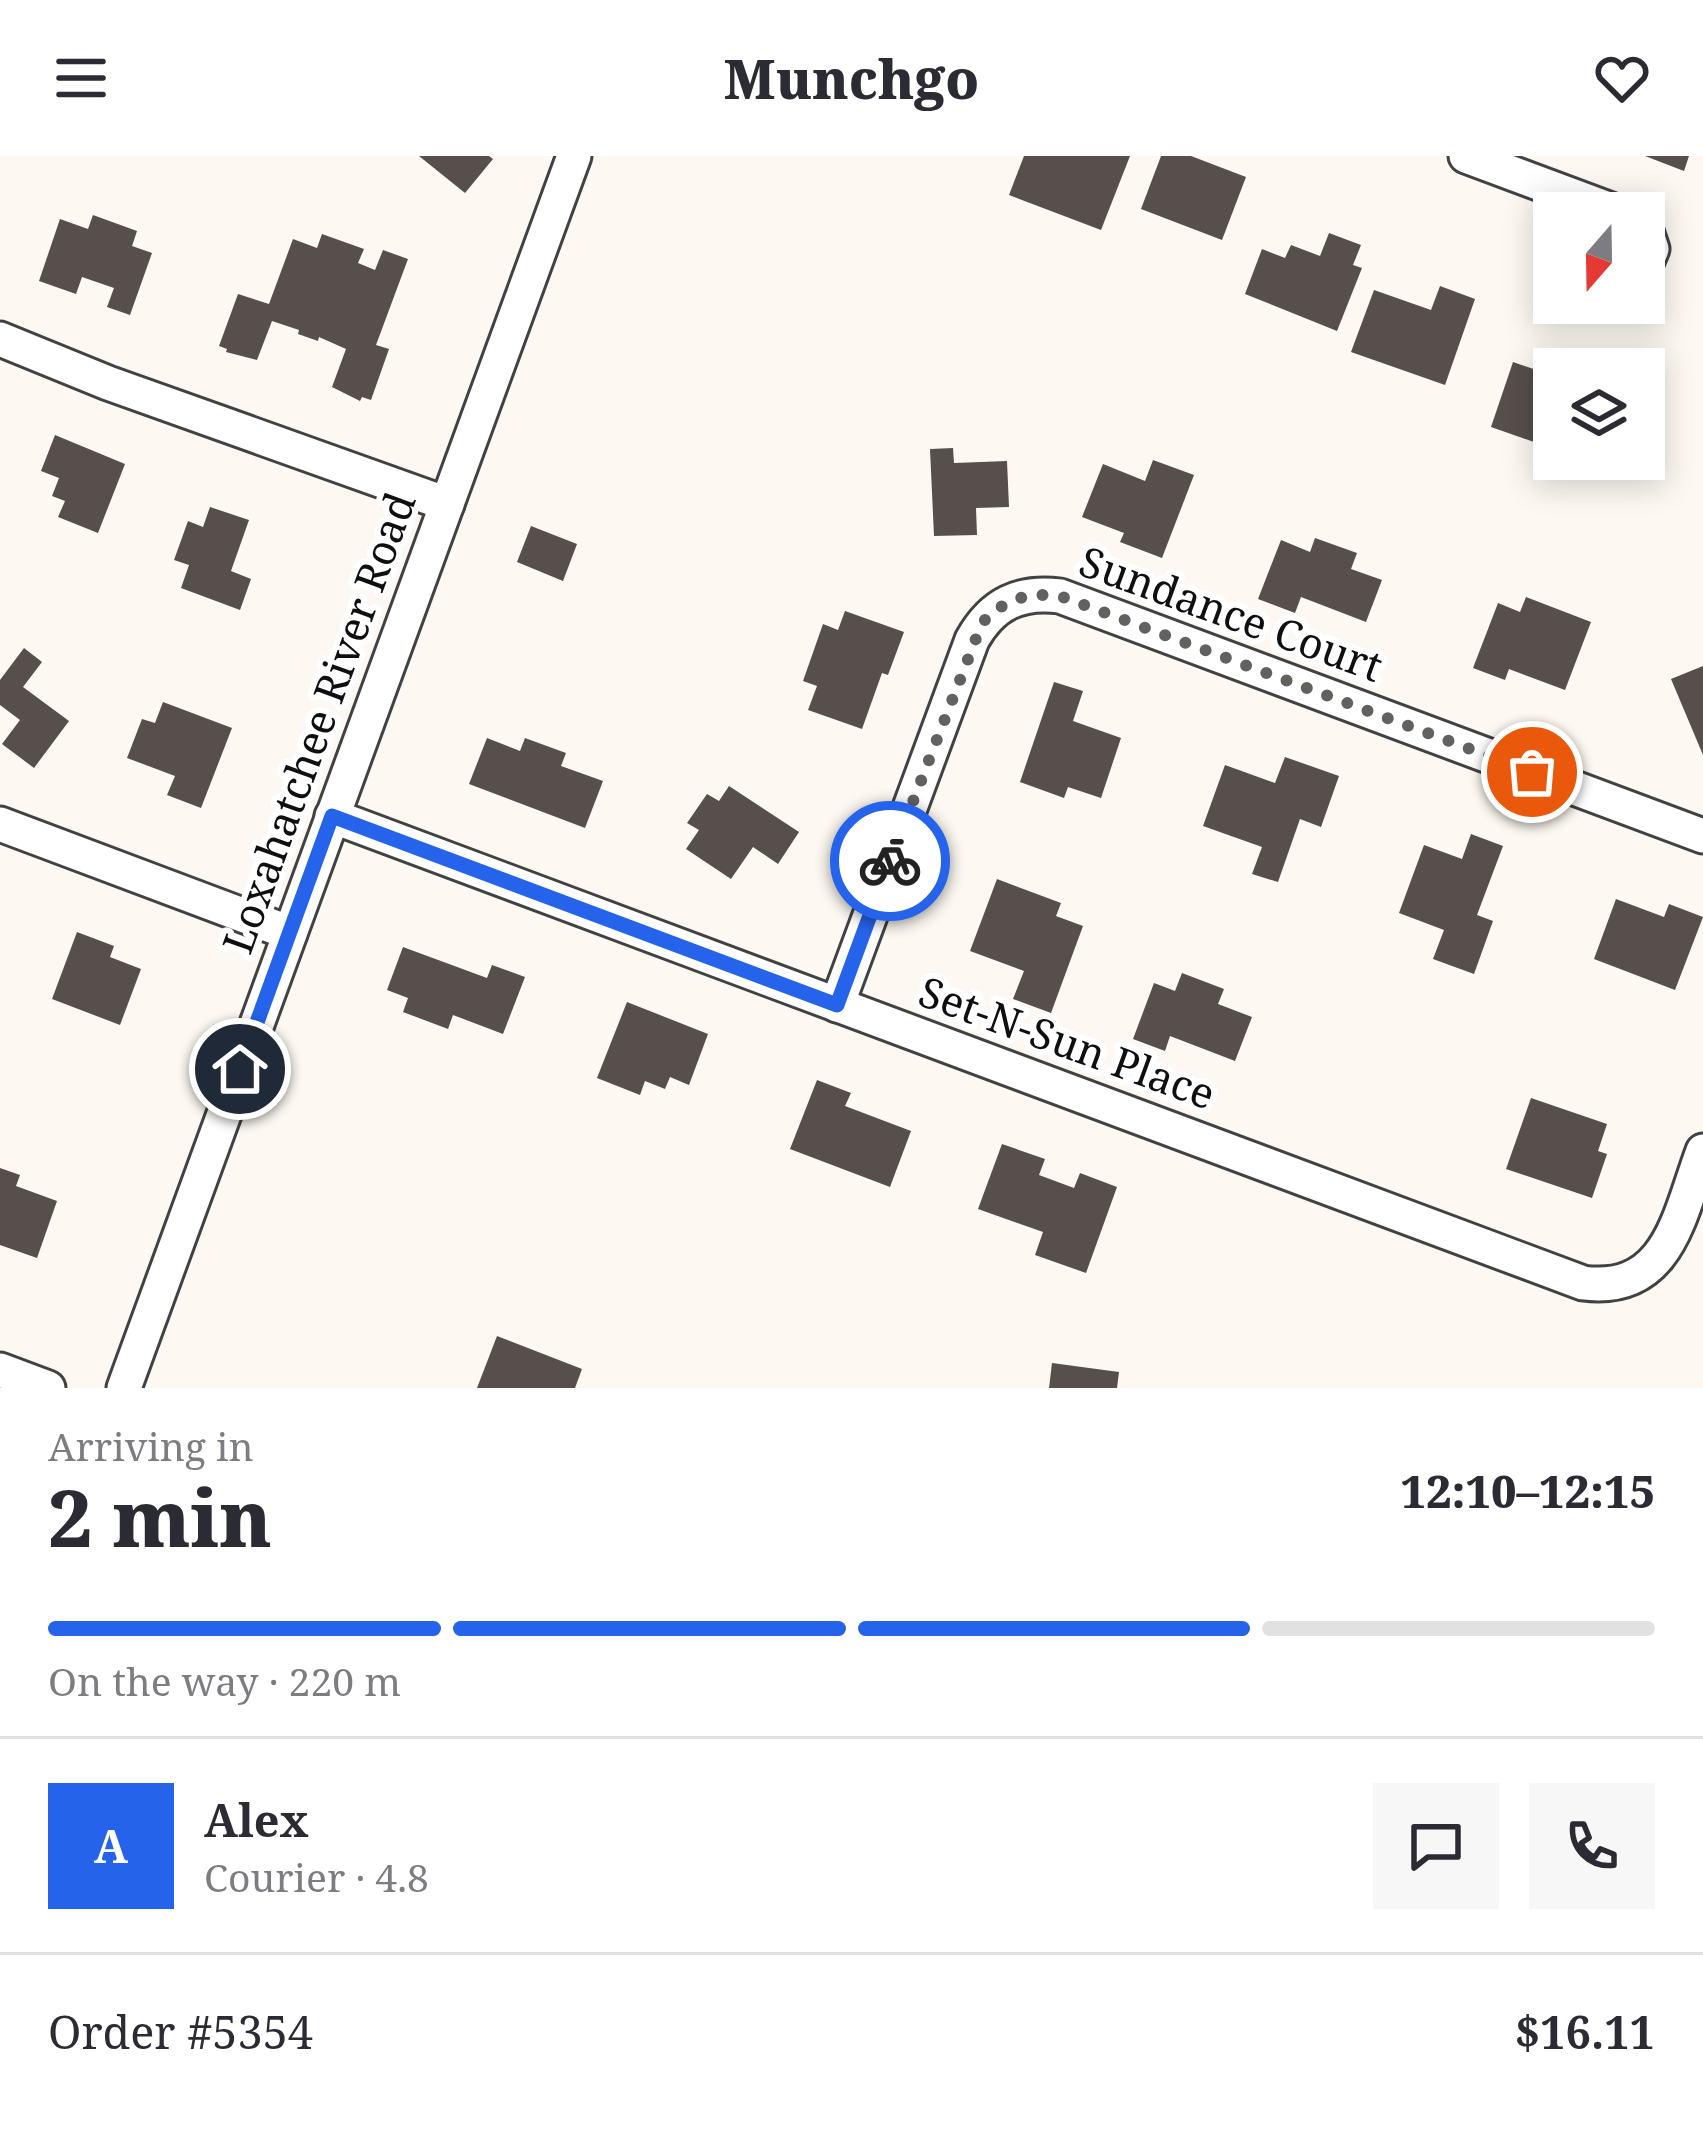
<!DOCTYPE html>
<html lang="en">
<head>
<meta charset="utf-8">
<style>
	:root { --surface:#fff; --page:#f7f7f7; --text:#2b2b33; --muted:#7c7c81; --line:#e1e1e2; --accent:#2563eb }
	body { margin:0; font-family:"Noto Serif",serif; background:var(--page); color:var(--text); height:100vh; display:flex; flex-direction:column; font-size:45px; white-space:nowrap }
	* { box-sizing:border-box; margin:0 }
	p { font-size:39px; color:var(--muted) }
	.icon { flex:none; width:66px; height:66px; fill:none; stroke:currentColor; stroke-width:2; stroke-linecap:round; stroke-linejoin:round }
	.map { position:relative; height:1232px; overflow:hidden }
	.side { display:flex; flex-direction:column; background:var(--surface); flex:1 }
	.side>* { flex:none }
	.needle { width:78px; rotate:200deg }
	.controls { position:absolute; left:1533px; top:36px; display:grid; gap:24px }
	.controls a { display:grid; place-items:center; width:132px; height:132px; border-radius:0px; background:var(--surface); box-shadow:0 6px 30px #0003; font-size:60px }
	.pin { position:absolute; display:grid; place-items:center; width:102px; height:102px; color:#fff; margin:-51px; border:6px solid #fff; border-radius:50%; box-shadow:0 3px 12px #0007 }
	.courier { position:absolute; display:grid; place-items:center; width:120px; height:120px; margin:-60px; border:9px solid #2563eb; border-radius:50%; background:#fff; color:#222; box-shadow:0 3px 15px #0007 }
	.headline em { font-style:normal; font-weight:800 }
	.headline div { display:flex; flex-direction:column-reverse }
	.headline { display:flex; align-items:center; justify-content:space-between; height:204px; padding:0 48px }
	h1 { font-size:78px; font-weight:800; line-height:90px }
	.bar { display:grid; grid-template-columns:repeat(4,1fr); gap:18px 12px; align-content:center; height:144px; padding:0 48px }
	.bar i { height:15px; border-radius:9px; background:var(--line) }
	.bar .selected { background:var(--accent) }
	.bar p { grid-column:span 4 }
	.line { display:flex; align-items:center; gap:30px; padding:0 48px; border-top:3px solid var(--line) }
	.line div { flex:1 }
	.round { display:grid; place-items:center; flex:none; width:126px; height:126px; border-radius:0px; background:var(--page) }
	header { display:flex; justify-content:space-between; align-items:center; height:156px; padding:0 48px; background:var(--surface); font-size:54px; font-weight:800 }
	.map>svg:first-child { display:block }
</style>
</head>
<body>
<header><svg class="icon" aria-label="menu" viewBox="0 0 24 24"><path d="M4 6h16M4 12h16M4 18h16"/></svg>Munchgo<svg class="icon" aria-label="heart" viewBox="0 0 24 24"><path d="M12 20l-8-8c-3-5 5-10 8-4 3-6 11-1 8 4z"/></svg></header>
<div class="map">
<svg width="1703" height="1232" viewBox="0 0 1703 1232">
	<rect width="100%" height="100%" fill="#fdf9f2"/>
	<!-- building -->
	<g fill="#564f4c">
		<polygon points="419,0 489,0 493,3 465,37"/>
		<polygon points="1024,0 1130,0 1101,74 1009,39"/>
		<polygon points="1161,0 1191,0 1246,21 1222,84 1141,53"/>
		<polygon points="1645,0 1689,0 1684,15"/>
		<polygon points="93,59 137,75 132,90 152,97 130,159 107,151 114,132 82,121 76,138 39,125 60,63 88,73"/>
		<polygon points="1329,77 1361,89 1353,109 1362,112 1337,175 1245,138 1262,93 1285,102 1291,89 1320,100"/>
		<polygon points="322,78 364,93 358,107 375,114 383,94 408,103 376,189 389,193 371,244 362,241 360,245 332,231 346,193 319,181 318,185 298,178 299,174 272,165 257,204 226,196 227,193 219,190 238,138 269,148 293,83 317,92"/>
		<polygon points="1440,130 1475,143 1445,229 1351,196 1374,134 1431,154"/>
		<polygon points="1578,196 1613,208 1611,213 1572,213"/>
		<polygon points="1513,206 1554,220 1554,293 1491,271"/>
		<polygon points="55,279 125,308 98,377 58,361 65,345 52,340 59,322 41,315"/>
		<polygon points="953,292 954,307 1007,305 1009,351 976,352 977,379 934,380 930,293"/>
		<polygon points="1153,304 1194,319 1162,402 1120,386 1124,377 1082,361 1103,308 1145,325"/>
		<polygon points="210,351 249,364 231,415 251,423 240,454 181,432 189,409 174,404 188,365 203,371"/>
		<polygon points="531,370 577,388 563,425 517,406"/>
		<polygon points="1315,382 1357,397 1351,413 1382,424 1366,466 1301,441 1295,457 1258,443 1281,384 1310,396"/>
		<polygon points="1526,441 1591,466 1565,534 1509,513 1505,524 1473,512 1498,447 1520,456"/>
		<polygon points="845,455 904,476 888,519 882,517 862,573 808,554 817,530 803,525 823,468 838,474"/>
		<polygon points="24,492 42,506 23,531 69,565 34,612 2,588 20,564 0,549 0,524"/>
		<polygon points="1703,510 1703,599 1671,523"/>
		<polygon points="1054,526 1083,535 1073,565 1121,582 1101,642 1068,631 1064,642 1020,626"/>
		<polygon points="163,546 232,572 201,652 167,639 175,620 127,602 142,563 155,567"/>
		<polygon points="487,582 520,595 525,582 566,597 561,610 603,625 585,672 469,628"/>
		<polygon points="1285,601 1339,620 1321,671 1300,663 1278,726 1252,718 1262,691 1203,670 1225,609 1275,627"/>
		<polygon points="729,630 799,676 778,708 753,691 731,723 686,693 699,674 687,667 707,638 719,645"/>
		<polygon points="1471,678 1503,690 1477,759 1493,765 1474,818 1433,803 1444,774 1399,757 1424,689 1462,703"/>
		<polygon points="997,723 1061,747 1056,760 1083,770 1051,857 1013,843 1024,815 970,795"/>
		<polygon points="1616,743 1664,761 1669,748 1703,761 1675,834 1594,803"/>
		<polygon points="77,776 114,790 110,801 141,813 120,869 52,843"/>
		<polygon points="403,791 487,822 492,809 525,821 503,878 453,859 448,873 403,856 408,842 387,834"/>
		<polygon points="1182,817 1224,833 1218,848 1252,861 1235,905 1170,880 1165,895 1133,883 1154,827 1175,835"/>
		<polygon points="627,846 708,878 689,929 670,921 665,933 645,925 640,939 597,922"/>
		<polygon points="817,924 851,937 845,950 911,975 890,1031 790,993"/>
		<polygon points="1531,942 1607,968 1598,995 1607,998 1592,1042 1506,1013"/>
		<polygon points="1002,988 1045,1003 1039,1019 1074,1032 1080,1017 1117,1031 1086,1117 1035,1099 1043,1076 978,1053"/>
		<polygon points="0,1012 20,1019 16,1030 57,1045 37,1102 0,1089"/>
		<polygon points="497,1180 582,1213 575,1232 477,1232"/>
		<polygon points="1052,1207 1119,1216 1117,1232 1049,1232"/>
	</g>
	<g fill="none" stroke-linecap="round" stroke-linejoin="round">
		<defs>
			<g id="minor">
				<polyline points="1466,0 1619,57"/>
				<polyline points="1644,69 1652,93 1644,112"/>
				<polyline points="0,183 108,227 447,348"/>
				<path d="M 332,660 L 1583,1127 C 1669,1138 1679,1059 1703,995"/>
				<polyline points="0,668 290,777"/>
				<path d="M 837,849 L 972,484 C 992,448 1019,435 1060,440 L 1703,680"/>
				<polyline points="0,1214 48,1232"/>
				<polyline points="124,1232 574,0"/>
			</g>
		</defs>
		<!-- minor casing -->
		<use href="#minor" stroke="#424242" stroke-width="39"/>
		<!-- minor -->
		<use href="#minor" stroke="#fff" stroke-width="33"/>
	</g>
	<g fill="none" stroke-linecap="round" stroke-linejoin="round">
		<!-- done -->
		<path stroke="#62615e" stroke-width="12" stroke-dasharray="0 21.6" d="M 890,705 L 982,467 C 1005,443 1027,436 1060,440 L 1532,616"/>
		<!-- route -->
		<polyline stroke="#2563eb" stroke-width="15" points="240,913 332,660 837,849 890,705"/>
	</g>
	<g text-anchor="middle" stroke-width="12" stroke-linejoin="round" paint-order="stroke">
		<!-- street labels -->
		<g font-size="42" fill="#0f0f0f" stroke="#fff">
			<text transform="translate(1231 458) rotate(20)" y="15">Sundance Court</text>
			<text transform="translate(319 567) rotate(-70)" y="15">Loxahatchee River Road</text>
			<text transform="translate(1067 887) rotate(20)" y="15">Set-N-Sun Place</text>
		</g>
	</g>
</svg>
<div class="controls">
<a><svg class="needle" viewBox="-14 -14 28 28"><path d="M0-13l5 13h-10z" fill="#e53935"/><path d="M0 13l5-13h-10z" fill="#7c7c81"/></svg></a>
<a><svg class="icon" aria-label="layers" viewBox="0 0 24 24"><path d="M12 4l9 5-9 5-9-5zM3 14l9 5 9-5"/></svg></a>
</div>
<div class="pin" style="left:1532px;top:616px;background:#ea580c"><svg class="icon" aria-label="bag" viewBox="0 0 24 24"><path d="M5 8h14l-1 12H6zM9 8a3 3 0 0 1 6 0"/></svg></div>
<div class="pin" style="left:240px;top:913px;background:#1f2937"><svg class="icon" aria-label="home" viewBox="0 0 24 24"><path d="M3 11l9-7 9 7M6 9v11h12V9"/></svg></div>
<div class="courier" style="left:890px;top:705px"><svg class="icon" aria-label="bike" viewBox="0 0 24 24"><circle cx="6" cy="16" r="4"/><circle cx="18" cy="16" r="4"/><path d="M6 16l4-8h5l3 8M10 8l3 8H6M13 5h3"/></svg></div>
</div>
<section class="side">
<div class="headline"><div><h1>2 min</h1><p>Arriving in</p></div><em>12:10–12:15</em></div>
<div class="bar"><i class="selected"></i><i class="selected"></i><i class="selected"></i><i></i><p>On the way · 220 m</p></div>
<div class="line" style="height:216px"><b class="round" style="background:var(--accent);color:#fff">A</b><div><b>Alex</b><p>Courier · 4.8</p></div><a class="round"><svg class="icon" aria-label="chat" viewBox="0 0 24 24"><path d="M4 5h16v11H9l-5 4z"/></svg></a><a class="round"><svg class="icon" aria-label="phone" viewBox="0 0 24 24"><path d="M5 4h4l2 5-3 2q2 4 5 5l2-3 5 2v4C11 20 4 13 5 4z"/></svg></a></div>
<div class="line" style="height:156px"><div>Order #5354</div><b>$16.11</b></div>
</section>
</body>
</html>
